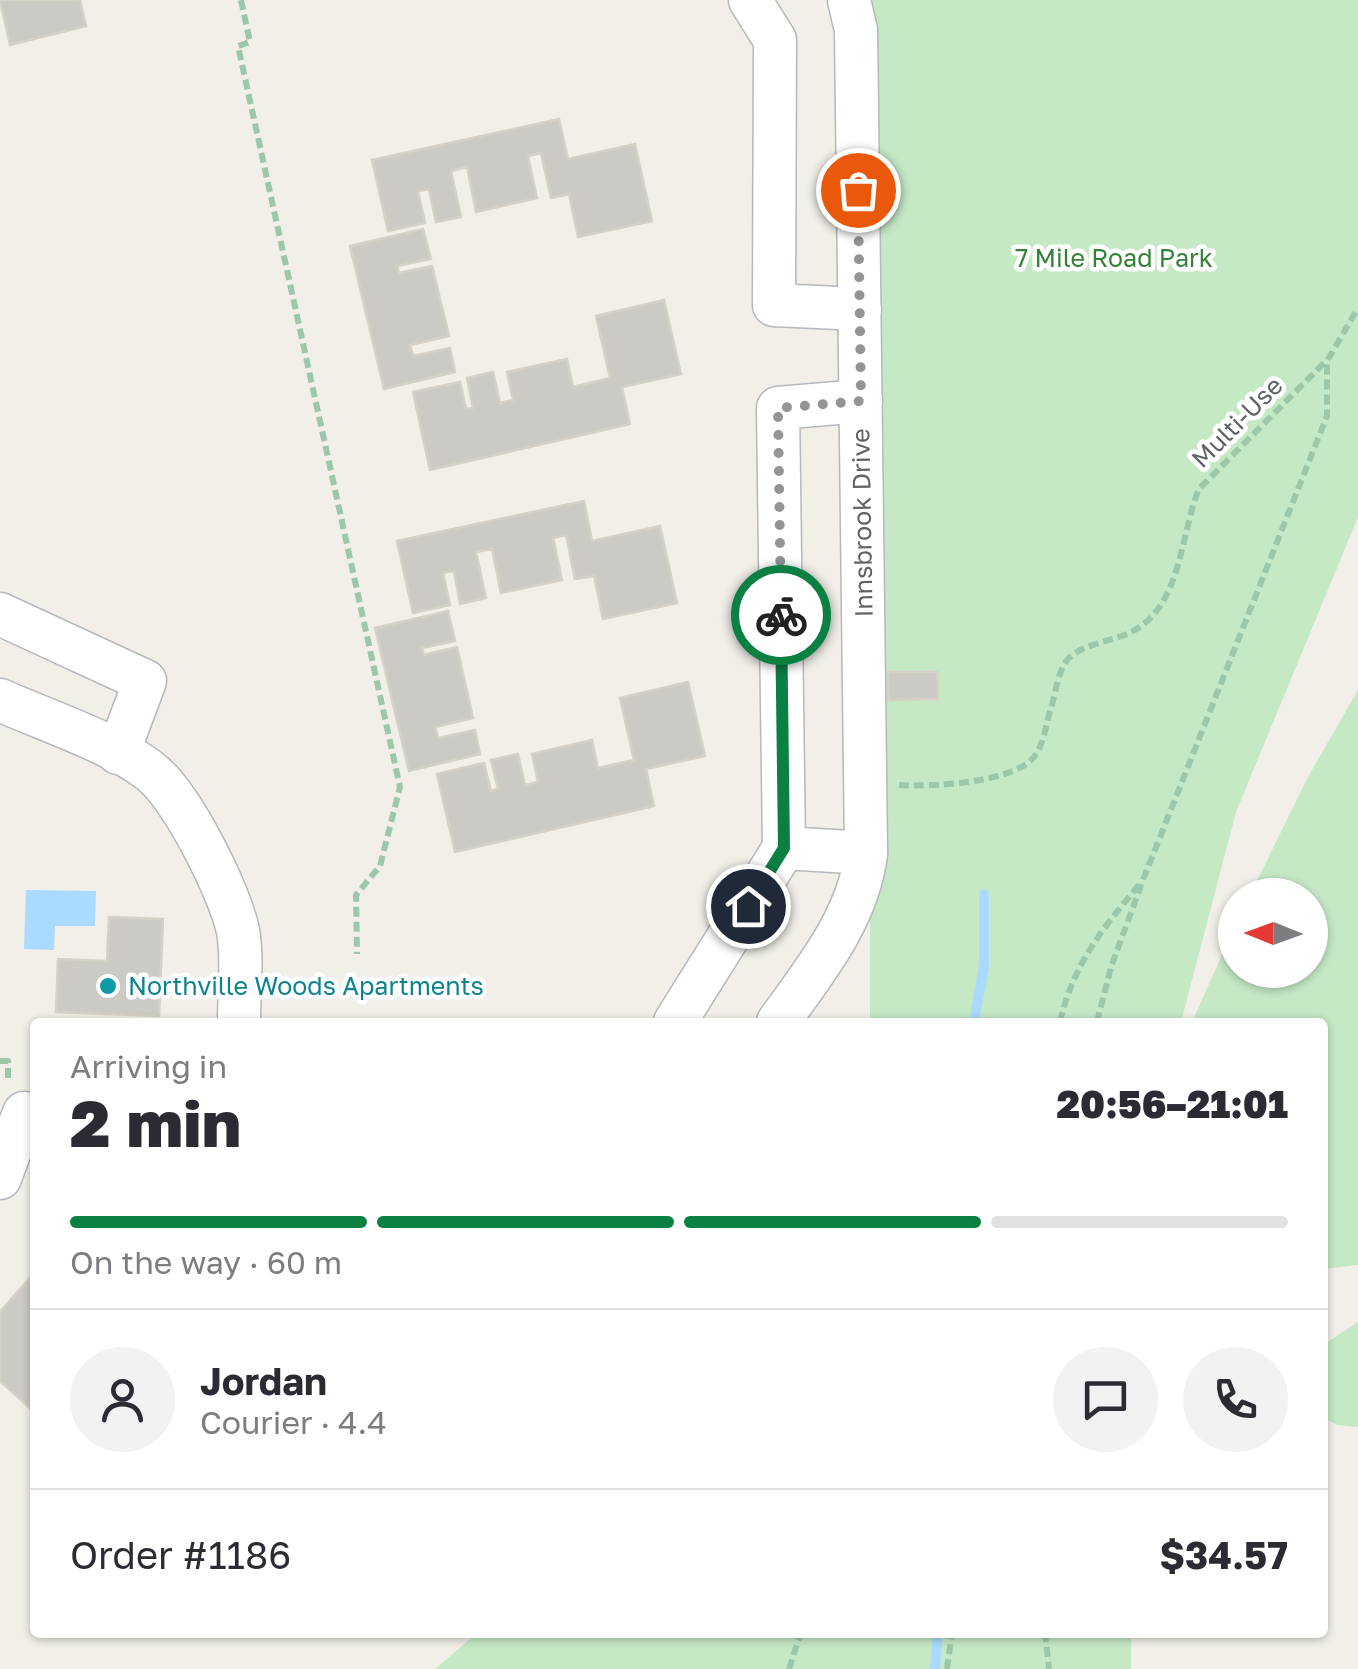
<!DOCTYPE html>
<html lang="en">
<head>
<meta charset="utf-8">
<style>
	:root { --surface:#fff; --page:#f2f2f3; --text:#2b2b33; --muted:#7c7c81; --line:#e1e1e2; --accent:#0b8043 }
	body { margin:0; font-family:"Golos Text",sans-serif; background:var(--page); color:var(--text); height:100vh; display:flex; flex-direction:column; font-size:38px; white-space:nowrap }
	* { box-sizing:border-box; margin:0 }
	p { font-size:32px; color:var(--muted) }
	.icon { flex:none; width:55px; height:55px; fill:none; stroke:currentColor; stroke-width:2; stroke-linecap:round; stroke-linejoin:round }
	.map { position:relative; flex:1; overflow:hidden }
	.panel { position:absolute; left:30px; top:1018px; width:1298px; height:620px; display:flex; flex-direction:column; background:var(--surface); border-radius:10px; box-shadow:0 2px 8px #0004 }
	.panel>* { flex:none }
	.needle { width:65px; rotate:271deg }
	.fabs { position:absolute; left:1218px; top:878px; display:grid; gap:20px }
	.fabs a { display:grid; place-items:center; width:110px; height:110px; border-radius:50%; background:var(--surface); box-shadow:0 2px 8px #0004; font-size:50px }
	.pin { position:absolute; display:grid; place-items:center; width:85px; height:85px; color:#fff; margin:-42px; border:5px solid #fff; border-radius:50%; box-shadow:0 2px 10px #0007 }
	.courier { position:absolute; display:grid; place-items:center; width:100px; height:100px; margin:-50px; border:8px solid #0b8043; border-radius:50%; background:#fff; color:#222; box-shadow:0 2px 12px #0007 }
	.head em { font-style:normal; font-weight:800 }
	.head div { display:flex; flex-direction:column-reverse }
	.head { display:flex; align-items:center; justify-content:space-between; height:170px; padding:0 40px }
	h1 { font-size:65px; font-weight:800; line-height:75px }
	.bar { display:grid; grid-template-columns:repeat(4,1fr); gap:15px 10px; align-content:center; height:120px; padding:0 40px }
	.bar i { height:12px; border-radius:8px; background:var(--line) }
	.bar .on { background:var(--accent) }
	.bar p { grid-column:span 4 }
	.line { display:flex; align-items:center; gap:25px; padding:0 40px; border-top:2px solid var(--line) }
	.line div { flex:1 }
	.round { display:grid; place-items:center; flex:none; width:105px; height:105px; border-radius:52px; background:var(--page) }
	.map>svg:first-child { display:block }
</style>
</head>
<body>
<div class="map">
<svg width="1358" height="1669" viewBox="0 0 1358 1669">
	<rect width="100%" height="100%" fill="#f1efe8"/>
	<!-- green -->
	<g fill="#c5e8c5">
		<polygon points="869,0 1358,0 1358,517 1236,812 1181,1022 870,1022"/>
		<polygon points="1358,690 1358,1265 1323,1269 1322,1022 1192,1022 1235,926 1235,970 1310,970 1310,895 1250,895 1308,777"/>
		<polygon points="1358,1322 1358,1427 1337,1425 1323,1417 1323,1345"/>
		<polygon points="478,1632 1131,1633 1131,1669 435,1669"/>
	</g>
	<!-- water -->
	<polygon fill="#aadaff" points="26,890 96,891 95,926 55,926 54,950 24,949"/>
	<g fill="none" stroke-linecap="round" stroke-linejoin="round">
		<!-- stream -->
		<g stroke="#aadaff" stroke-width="10">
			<polyline points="974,1022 984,966 984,894"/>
			<polyline points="935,1669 938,1632"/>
		</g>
	</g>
	<!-- building -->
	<g fill="#cccac5" stroke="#d6d1c6" stroke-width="2.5">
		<polygon points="0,0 80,0 86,26 10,45"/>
		<polygon points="559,119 568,159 635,144 652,221 578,237 569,194 551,198 541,153 528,156 537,198 476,212 467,167 451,171 461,217 436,222 429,189 418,191 425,223 388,231 372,160"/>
		<polygon points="423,229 431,259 397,266 399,273 432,266 449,336 410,345 413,356 450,348 455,372 384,389 350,246"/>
		<polygon points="664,300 681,374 622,387 630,424 430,470 413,392 460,382 466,409 473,408 467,378 493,372 500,403 513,400 507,372 567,359 573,387 610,378 596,316"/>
		<polygon points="584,501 592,541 660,526 677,603 603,619 594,576 575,579 566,535 553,538 562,580 501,593 492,549 476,552 486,598 460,604 454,571 443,573 450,605 413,613 397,541"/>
		<polygon points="448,611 455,641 422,648 424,655 457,647 473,718 435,727 438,738 475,730 480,754 409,771 375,628"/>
		<polygon points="888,672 937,672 938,699 888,700"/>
		<polygon points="688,682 705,756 646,769 654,806 455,852 437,774 484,763 491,791 498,789 491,760 518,754 525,785 538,782 532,754 592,740 598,768 634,760 620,698"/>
		<polygon points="109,917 163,919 159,1016 56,1012 58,959 107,961"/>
		<polygon points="35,1272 35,1407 32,1410 0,1381 0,1312"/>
	</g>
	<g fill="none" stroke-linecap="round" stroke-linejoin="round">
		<defs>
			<g id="minor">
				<polyline points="750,0 775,40 774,305 860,309"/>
				<polyline points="861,401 778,408 784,848 866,853"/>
				<polyline points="0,614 145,681 118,753"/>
				<path d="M 0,700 C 42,719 117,744 151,772 C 182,796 230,892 238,931 C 243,960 239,993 239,1022"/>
				<polyline points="675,1022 784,848"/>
				<path d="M 778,1022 C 814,972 859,917 866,853 L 856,30 L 849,0"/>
				<polyline points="0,1178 24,1113"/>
			</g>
		</defs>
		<!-- minor casing -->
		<use href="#minor" stroke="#b5b8bc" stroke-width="45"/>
		<!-- path -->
		<g stroke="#9cc7a9" stroke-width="6" stroke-dasharray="10 5" stroke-linecap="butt">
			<polyline points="241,0 250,42 238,46 400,787 380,866 356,895 357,954"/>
			<path d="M 899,785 C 930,787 1011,783 1033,758 C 1044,746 1046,723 1051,708 C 1056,692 1058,669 1069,658 C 1084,643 1115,641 1133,631 C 1182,605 1180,534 1199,489 L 1326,361"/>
			<path d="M 1060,1022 C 1073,965 1102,929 1139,885"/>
			<polyline points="1097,1022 1111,967 1143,880 1327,416 1327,361 1358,308"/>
			<polyline points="0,1061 8,1061 8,1081"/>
			<polyline points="1045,1632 1049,1669"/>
			<polyline points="789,1669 801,1632"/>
			<polyline points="947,1669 952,1632"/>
		</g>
		<!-- minor -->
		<use href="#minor" stroke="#fff" stroke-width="42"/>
	</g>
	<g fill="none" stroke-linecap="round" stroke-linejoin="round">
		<!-- done -->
		<polyline stroke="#929495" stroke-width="10" stroke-dasharray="0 18" points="781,615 778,408 861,401 858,190"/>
		<!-- route -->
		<polyline stroke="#0b8043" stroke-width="12" points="748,906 784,848 781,615"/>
	</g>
	<!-- markers -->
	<circle fill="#0f9aa8" stroke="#fff" stroke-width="4" cx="108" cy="986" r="10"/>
	<g text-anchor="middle" stroke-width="9" stroke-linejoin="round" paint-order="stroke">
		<!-- park labels -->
		<g font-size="25" fill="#348238" stroke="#fff">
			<text x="1114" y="267">7 Mile Road Park</text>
		</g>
		<!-- street labels -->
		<g font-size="25" fill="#5f6368" stroke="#fff">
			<text transform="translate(1237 422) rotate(-45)" y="9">Multi-Use</text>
			<text transform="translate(862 523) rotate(-91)" y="9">Innsbrook Drive</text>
		</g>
		<!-- culture labels -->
		<g font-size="25" fill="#0d838f" stroke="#fff" text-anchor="start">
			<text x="128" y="995">Northville Woods Apartments</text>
		</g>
	</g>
</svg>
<div class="fabs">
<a><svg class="needle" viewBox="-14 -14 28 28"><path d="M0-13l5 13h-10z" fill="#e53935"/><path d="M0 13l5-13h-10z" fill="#7c7c81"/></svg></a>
</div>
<div class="pin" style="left:858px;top:190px;background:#ea580c"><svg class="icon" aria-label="bag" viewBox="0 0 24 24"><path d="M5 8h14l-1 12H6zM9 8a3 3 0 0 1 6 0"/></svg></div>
<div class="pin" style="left:748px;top:906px;background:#1f2937"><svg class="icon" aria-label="home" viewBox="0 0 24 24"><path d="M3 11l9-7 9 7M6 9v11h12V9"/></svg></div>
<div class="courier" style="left:781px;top:615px"><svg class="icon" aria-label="bike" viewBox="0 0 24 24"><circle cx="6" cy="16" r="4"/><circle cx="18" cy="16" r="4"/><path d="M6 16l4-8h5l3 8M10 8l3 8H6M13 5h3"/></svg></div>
<section class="panel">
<div class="head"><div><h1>2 min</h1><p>Arriving in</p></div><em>20:56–21:01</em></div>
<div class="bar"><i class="on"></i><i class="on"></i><i class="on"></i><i></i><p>On the way · 60 m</p></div>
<div class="line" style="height:180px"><a class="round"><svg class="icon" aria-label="person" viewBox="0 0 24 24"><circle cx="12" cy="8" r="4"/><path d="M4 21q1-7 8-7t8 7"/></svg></a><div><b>Jordan</b><p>Courier · 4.4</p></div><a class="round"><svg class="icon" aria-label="chat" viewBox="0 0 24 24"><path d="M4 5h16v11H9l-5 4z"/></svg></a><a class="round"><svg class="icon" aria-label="phone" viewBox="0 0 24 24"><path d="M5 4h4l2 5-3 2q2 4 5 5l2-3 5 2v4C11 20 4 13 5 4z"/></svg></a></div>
<div class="line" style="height:130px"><div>Order #1186</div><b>$34.57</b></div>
</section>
</div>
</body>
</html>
